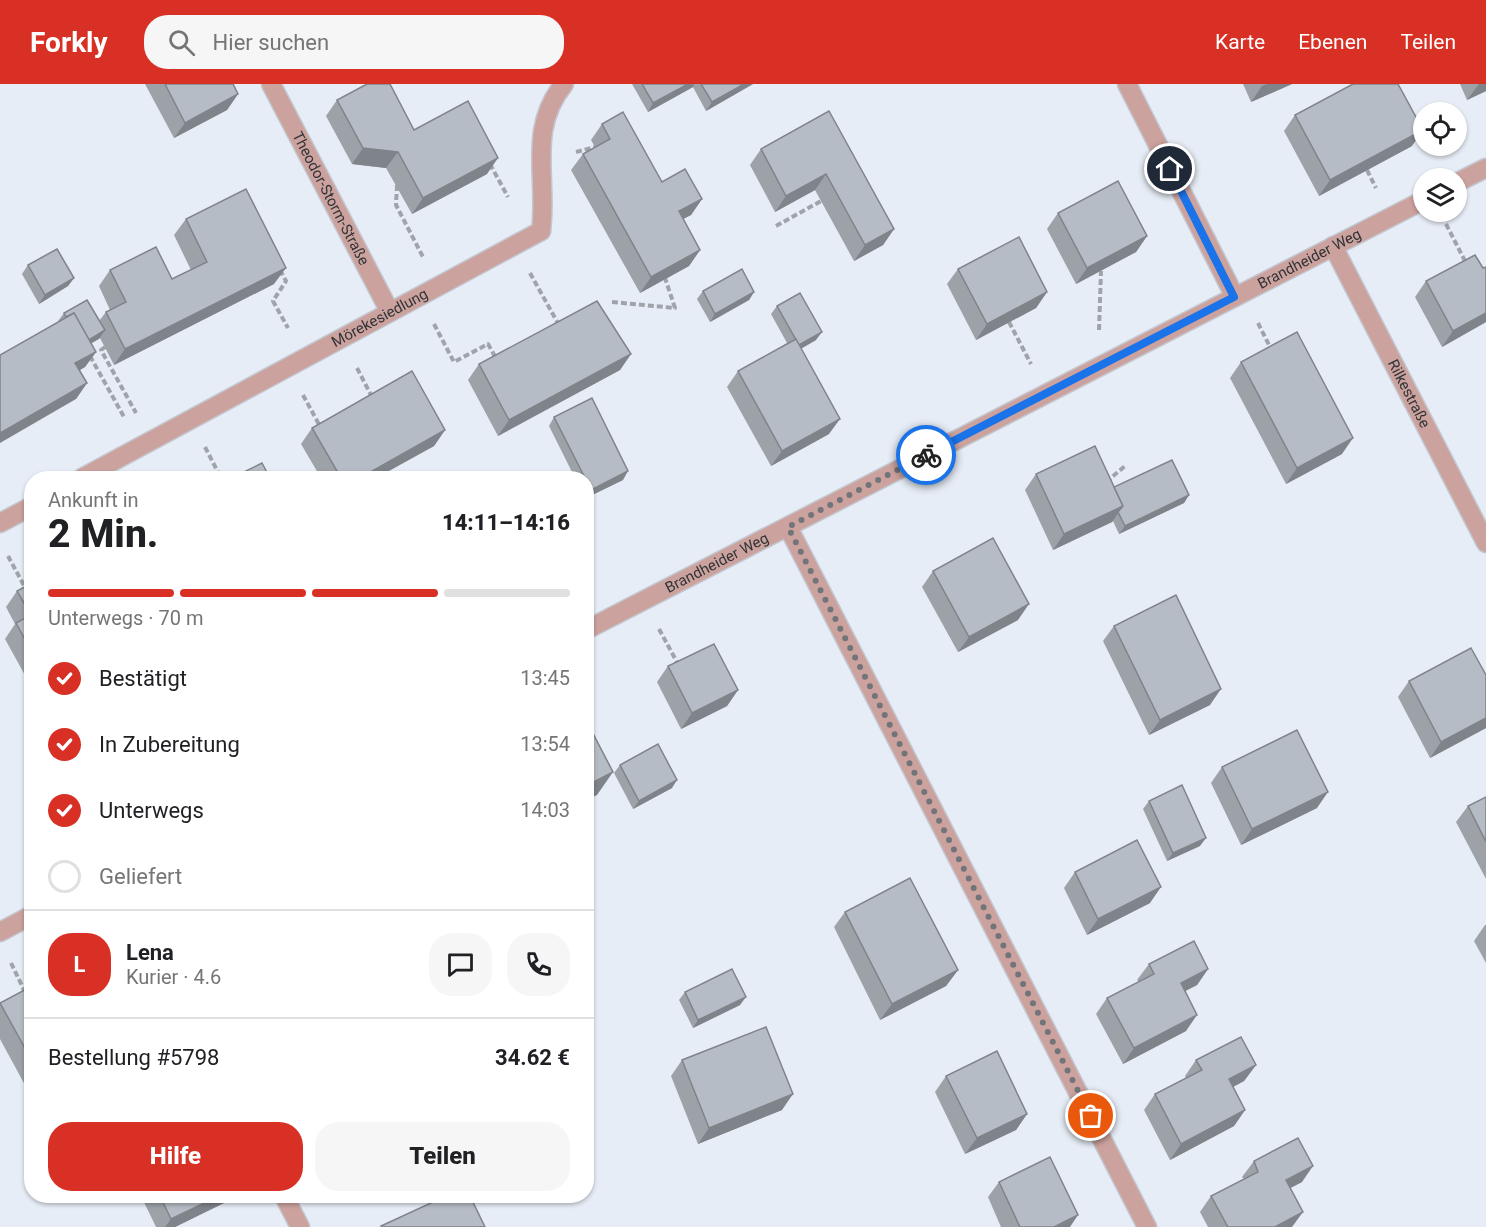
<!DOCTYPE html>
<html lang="de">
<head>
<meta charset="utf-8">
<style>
	:root { --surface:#fff; --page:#f6f6f6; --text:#202124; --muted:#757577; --line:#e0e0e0; --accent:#d93025 }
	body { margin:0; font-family:Roboto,sans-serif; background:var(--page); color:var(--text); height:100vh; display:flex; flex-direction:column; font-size:22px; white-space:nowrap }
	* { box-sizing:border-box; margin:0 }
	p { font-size:20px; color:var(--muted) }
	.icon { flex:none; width:33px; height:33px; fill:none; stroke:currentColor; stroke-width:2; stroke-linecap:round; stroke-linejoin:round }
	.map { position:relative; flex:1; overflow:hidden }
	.side { position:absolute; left:24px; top:387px; width:570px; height:732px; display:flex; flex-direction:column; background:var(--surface); border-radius:24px; box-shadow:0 2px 4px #0004 }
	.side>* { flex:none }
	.fabs { position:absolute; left:1413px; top:18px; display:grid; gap:12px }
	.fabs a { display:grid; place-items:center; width:54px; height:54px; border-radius:50%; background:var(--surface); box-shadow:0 2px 4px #0004; font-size:30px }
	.pin { position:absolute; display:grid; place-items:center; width:51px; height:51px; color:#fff; margin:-26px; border:3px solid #fff; border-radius:50%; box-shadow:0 2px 6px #0007 }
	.courier { position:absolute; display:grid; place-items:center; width:60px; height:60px; margin:-30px; border:4px solid #1a73e8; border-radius:50%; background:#fff; color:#222; box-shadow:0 2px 8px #0007 }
	.head em { font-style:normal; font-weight:800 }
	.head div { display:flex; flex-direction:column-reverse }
	.head { display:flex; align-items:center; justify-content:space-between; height:102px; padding:0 24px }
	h1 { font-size:39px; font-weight:800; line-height:45px }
	.bar { display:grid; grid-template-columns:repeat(4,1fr); gap:9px 6px; align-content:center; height:72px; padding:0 24px }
	.bar i { height:8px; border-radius:4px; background:var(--line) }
	.bar .on { background:var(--accent) }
	.bar p { grid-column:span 4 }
	.line { display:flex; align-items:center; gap:15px; padding:0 24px; border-top:2px solid var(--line) }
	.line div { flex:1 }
	.round { display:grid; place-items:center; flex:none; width:63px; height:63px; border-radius:24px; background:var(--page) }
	ol { padding:0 24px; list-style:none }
	li { display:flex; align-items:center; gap:18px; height:66px }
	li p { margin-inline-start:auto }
	li .icon { padding:6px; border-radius:50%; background:var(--accent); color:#fff; stroke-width:4 }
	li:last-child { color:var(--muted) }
	li i { width:33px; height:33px; border:3px solid var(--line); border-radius:50% }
	.button { display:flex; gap:12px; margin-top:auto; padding:12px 24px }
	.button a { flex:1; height:69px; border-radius:24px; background:var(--accent); color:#fff; font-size:24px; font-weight:800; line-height:69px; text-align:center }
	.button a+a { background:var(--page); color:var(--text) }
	header { display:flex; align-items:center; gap:36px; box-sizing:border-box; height:84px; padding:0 30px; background:var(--accent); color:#fff }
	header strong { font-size:28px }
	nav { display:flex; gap:33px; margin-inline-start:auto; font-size:21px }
	.search { width:420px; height:54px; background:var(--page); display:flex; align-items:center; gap:15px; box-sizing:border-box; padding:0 21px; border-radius:24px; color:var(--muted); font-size:22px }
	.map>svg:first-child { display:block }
</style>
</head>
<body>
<header>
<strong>Forkly</strong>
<div class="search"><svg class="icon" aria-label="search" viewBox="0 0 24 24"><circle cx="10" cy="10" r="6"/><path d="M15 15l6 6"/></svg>Hier suchen</div>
<nav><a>Karte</a><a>Ebenen</a><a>Teilen</a></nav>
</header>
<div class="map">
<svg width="1486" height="1143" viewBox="0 0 1486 1143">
	<rect width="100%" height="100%" fill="#e7edf6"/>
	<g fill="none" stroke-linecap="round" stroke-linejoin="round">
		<defs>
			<path id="lane" d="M 541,147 C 548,94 527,45 564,0"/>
			<g id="street">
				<path id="s1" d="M 271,0 L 390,228"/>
				<polyline points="1127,0 1235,213"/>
				<polyline points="1456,99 1486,84"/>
				<path id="s2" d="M 1333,162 L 1486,459"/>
				<path id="s3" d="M 82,394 L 541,147"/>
				<polyline points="0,439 32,422"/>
				<polyline points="788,443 1147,1143"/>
				<path id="s4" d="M 586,546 L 1424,116"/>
				<polyline points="0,848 32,831"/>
				<polyline points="284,1112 300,1143"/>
			</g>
		</defs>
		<!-- lane casing -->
		<use href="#lane" stroke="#c3c8d0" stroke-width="21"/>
		<!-- street casing -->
		<use href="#street" stroke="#c3c8d0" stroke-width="21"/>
		<!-- path -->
		<g stroke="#9fa4aa" stroke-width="4" stroke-dasharray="6 3" stroke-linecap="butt">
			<polyline points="576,68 595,63"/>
			<polyline points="490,80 508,113"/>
			<polyline points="1367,86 1376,104"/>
			<polyline points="397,101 396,121 424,175"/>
			<polyline points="1446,140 1466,179"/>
			<polyline points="776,142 821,117"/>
			<polyline points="280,186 286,197 273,217 288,244"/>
			<polyline points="530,189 560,243"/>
			<polyline points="612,218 675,224 665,194"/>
			<polyline points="1009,238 1031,280"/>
			<polyline points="1258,239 1272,267"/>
			<polyline points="434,240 454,278 488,260 497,276"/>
			<polyline points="1099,246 1101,187"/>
			<polyline points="105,263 101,266 136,329"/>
			<polyline points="90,272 124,333"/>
			<polyline points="357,284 373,315"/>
			<polyline points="303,311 321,344"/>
			<polyline points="205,363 221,394"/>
			<polyline points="1106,398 1125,382"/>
			<polyline points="8,472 27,507"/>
			<polyline points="659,545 678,580"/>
			<polyline points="11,879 26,910"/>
		</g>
		<!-- lane -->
		<use href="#lane" stroke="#cca29e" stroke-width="18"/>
		<!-- street -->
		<use href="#street" stroke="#cca29e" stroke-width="18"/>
	</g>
	<!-- wall -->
	<g fill="#9da2a9">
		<polygon points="145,0 233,0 238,10 227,26 174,54"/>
		<polygon points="632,0 753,0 706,27 693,3 648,28"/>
		<polygon points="1243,0 1292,0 1251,18"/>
		<polygon points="1460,0 1486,0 1486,7 1467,16"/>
		<polygon points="337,16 414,46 487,90 412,130 386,84 352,80 326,32"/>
		<polygon points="829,27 894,145 883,161 854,177 815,106 775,128 750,81 761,65"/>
		<polygon points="1295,31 1412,62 1319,112 1284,47"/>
		<polygon points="602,40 662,98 702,115 691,131 683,135 700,166 689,182 640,209 571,86 583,70 595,63 591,56"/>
		<polygon points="1058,129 1147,152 1136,168 1076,200 1047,145"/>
		<polygon points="186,135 274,200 114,281 100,254 91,259 96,268 85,283 80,286 87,299 76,315 58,237 64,229 99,237 106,228 110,226 99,202 110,186 172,195 191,186 174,151"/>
		<polygon points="28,181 74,194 68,202 39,220 22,190"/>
		<polygon points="1486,183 1486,238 1442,263 1415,213 1426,197"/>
		<polygon points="958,185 1047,208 1036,224 976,256 947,200"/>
		<polygon points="703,207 754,208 749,216 710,238 697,215"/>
		<polygon points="777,222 816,256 801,265 829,350 771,382 727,303 738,287 787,259 771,230"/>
		<polygon points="631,270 620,286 498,352 468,296 479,280"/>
		<polygon points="1241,278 1342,370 1286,400 1230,294"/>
		<polygon points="554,333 623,396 586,414 586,394 575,394 549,342"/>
		<polygon points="312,344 445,346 434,362 376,394 321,394 301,360"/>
		<polygon points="1036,390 1114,403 1189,411 1184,419 1119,450 1113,437 1112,438 1053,466 1025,406"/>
		<polygon points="933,487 1018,536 958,568 922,503"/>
		<polygon points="32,499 32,604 5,555 15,540 6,523 17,507"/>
		<polygon points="1114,542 1210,621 1149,651 1103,557"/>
		<polygon points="668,582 738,606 727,622 681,645 657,598"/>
		<polygon points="1486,591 1486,644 1430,674 1398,613 1409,597"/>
		<polygon points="620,681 672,704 633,725 614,689"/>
		<polygon points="1222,683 1317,724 1241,761 1211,699"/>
		<polygon points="1486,713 1486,795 1456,738 1468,722"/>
		<polygon points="1149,717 1200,762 1167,777 1143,725"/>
		<polygon points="1075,788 1150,819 1087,851 1064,804"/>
		<polygon points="845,828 958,886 946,902 880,936 834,843"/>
		<polygon points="1485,841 1486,841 1486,879 1474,857"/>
		<polygon points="1149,880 1208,885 1197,901 1185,907 1186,947 1123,980 1096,930 1107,914 1139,898 1137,896"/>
		<polygon points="32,902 32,1014 0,955 0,919"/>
		<polygon points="685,908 740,921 693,944 679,916"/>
		<polygon points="682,976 782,1026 698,1060 671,992"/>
		<polygon points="1196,976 1256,981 1244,997 1233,1003 1245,1026 1234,1042 1170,1076 1144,1026 1155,1010 1186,994 1185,992"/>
		<polygon points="946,992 1027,1030 1016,1046 965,1070 935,1008"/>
		<polygon points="1254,1077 1302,1098 1290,1104 1292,1143 1208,1143 1200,1128 1211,1112 1244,1095 1242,1093"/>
		<polygon points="999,1098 1070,1143 1001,1143 988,1113"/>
		<polygon points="141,1112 230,1112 224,1119 175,1143 156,1143"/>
	</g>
	<!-- shaded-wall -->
	<g fill="#7f848a">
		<polygon points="688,0 694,0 693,3 648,28 653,19"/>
		<polygon points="744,0 753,0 706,27 712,18"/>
		<polygon points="1267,0 1292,0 1251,18 1262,2"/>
		<polygon points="1479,0 1486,0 1486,7 1467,16"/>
		<polygon points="238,10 227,26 174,54 185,39"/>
		<polygon points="1423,46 1412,62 1319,112 1330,96"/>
		<polygon points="363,64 398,68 386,84 352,80"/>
		<polygon points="498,74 487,90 412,130 423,114"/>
		<polygon points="826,90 815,106 775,128 786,112"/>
		<polygon points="702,115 691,131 667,143 679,127"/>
		<polygon points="894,145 883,161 854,177 865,161"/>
		<polygon points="1147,152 1136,168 1076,200 1087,184"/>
		<polygon points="700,166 689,182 640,209 651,193"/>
		<polygon points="286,184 274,200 114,281 125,265"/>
		<polygon points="74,194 68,202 39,220 45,211"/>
		<polygon points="754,208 749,216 710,238 715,230"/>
		<polygon points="1047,208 1036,224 976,256 987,240"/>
		<polygon points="1486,229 1486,238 1442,263 1453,247"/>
		<polygon points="105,246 99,255 76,268 81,260"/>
		<polygon points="822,248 816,256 793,269 798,261"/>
		<polygon points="96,268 85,283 64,295 75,279"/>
		<polygon points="631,270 620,286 498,352 509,336"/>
		<polygon points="87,299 76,315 0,359 0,349"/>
		<polygon points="840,335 829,350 771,382 782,367"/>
		<polygon points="445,346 434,362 376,394 360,394"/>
		<polygon points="1353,354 1342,370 1286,400 1297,384"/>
		<polygon points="628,387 623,396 586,414 591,406"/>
		<polygon points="1189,411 1184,419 1119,450 1125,442"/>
		<polygon points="1123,422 1112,438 1053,466 1064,450"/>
		<polygon points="1029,520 1018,536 958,568 969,553"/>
		<polygon points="1221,605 1210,621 1149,651 1160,636"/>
		<polygon points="738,606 727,622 681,645 692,629"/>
		<polygon points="1486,634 1486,644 1430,674 1441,658"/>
		<polygon points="613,688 597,711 586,716 586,702"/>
		<polygon points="677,696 672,704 633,725 639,717"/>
		<polygon points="1328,708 1317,724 1241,761 1252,745"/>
		<polygon points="1206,754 1200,762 1167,777 1173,769"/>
		<polygon points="1161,803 1150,819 1087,851 1098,835"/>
		<polygon points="1208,885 1197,901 1170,915 1181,899"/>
		<polygon points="958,886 946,902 880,936 892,920"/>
		<polygon points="746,913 740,921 693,944 698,936"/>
		<polygon points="1197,931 1186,947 1123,980 1134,964"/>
		<polygon points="1256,981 1244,997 1218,1011 1229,995"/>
		<polygon points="793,1010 782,1026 698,1060 709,1044"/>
		<polygon points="1245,1026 1234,1042 1170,1076 1181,1060"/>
		<polygon points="1027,1030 1016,1046 965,1070 977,1054"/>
		<polygon points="1313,1082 1302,1098 1275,1112 1286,1096"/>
		<polygon points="219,1112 230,1112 224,1119 175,1143 165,1143 171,1135"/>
		<polygon points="1303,1128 1292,1143 1275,1143"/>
		<polygon points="1078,1131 1070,1143 1054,1143"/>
	</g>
	<!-- building -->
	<g fill="#b6bcc5" stroke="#7f848a" stroke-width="1.5">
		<polygon points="165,0 233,0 238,10 185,39"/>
		<polygon points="367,0 390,0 414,46 468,17 498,74 423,114 398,68 363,64 337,16"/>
		<polygon points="642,0 688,0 653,19"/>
		<polygon points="701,0 744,0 712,18"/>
		<polygon points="1353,0 1398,0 1423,46 1330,96 1295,31"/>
		<polygon points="829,27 894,145 865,161 826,90 786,112 761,65"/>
		<polygon points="623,28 662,98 685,85 702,115 679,127 700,166 651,193 583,70 610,55 602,40"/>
		<polygon points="1118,97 1147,152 1087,184 1058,129"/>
		<polygon points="246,105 286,184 125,265 106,228 126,218 110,186 156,163 172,195 207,178 186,135"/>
		<polygon points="1019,153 1047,208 987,240 958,185"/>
		<polygon points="57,165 74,194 45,211 28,181"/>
		<polygon points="1475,171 1483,184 1486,183 1486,229 1453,247 1426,197"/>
		<polygon points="742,185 754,208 715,230 703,207"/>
		<polygon points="800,209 822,248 799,261 777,222"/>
		<polygon points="87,216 105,246 89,256 74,229 66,233 64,229"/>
		<polygon points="597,217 631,270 509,336 479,280"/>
		<polygon points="74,229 96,268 75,279 87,299 0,349 0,271"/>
		<polygon points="1297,248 1353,354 1297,384 1241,278"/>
		<polygon points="796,255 840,335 782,367 738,287"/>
		<polygon points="412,287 445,346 360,394 341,394 312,344"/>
		<polygon points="592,314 628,387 591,406 586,397 586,394 585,394 554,333"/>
		<polygon points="1095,362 1123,422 1064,450 1036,390"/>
		<polygon points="1172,376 1189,411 1125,442 1118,428 1123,422 1114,403"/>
		<polygon points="262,379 270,394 232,394"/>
		<polygon points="993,454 1029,520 969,553 933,487"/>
		<polygon points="32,499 32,568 16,539 31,531 17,507"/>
		<polygon points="1176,511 1221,605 1160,636 1114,542"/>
		<polygon points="714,560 738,606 692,629 668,582"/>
		<polygon points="1471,564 1486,591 1486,634 1441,658 1409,597"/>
		<polygon points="586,636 613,688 586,702"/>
		<polygon points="1297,646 1328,708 1252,745 1222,683"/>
		<polygon points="658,660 677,696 639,717 620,681"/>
		<polygon points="1182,701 1206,754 1173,769 1149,717"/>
		<polygon points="1486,713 1486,758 1468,722"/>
		<polygon points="1137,756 1161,803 1098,835 1075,788"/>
		<polygon points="910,794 958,886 892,920 845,828"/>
		<polygon points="1194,857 1208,885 1181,899 1197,931 1134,964 1107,914 1154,890 1149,880"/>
		<polygon points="732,885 746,913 698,936 685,908"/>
		<polygon points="32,902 32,977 0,919"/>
		<polygon points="766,943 793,1010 709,1044 682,976"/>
		<polygon points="1241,953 1256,981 1229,995 1245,1026 1181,1060 1155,1010 1202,986 1196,976"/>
		<polygon points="997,967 1027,1030 977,1054 946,992"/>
		<polygon points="1298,1054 1313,1082 1286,1096 1303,1128 1275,1143 1228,1143 1211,1112 1258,1088 1254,1077"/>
		<polygon points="1050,1073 1078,1131 1054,1143 1020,1143 999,1098"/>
		<polygon points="160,1112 219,1112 171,1135"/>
		<polygon points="446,1112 470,1112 485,1143 382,1143 381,1142"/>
	</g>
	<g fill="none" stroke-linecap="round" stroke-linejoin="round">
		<!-- done -->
		<polyline stroke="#71757a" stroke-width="6" stroke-dasharray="0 10.8" points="926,371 788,443 1091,1032"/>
		<!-- route -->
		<polyline stroke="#1a73e8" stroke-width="8" points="926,371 1234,213 1170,85"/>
	</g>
	<g text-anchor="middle" stroke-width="4.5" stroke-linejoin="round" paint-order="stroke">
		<!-- street labels -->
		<g font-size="15" fill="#313437" stroke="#fff">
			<text dy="5" stroke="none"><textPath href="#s1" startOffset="129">Theodor-Storm-Straße</textPath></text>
			<text dy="5" stroke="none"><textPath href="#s4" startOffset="813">Brandheider Weg</textPath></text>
			<text dy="5" stroke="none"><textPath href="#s3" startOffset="338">Mörekesiedlung</textPath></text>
			<text dy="5" stroke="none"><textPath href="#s2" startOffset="166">Rilkestraße</textPath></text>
			<text dy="5" stroke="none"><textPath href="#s4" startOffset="147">Brandheider Weg</textPath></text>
		</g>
	</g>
</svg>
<div class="fabs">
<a><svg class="icon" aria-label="locate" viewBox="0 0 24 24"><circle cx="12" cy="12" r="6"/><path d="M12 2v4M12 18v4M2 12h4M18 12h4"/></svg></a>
<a><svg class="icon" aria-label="layers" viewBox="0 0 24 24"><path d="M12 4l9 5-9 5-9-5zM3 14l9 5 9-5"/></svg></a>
</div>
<div class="pin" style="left:1091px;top:1032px;background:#ea580c"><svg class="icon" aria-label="bag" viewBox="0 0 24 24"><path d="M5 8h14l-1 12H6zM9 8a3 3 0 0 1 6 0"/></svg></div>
<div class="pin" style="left:1170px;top:85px;background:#1f2937"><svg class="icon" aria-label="home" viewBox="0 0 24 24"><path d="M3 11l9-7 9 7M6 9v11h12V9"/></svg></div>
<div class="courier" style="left:926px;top:371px"><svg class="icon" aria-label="bike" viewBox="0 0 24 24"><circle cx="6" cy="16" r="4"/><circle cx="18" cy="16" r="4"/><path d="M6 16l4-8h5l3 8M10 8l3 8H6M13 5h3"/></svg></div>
<section class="side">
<div class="head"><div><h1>2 Min.</h1><p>Ankunft in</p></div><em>14:11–14:16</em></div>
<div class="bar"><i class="on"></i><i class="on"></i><i class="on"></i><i></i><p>Unterwegs · 70 m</p></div>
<ol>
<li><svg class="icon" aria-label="check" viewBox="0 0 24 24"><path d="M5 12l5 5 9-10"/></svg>Bestätigt<p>13:45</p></li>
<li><svg class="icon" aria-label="check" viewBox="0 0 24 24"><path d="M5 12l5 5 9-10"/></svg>In Zubereitung<p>13:54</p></li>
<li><svg class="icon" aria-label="check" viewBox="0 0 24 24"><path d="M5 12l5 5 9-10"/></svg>Unterwegs<p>14:03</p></li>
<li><i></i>Geliefert</li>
</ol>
<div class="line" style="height:108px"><b class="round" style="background:var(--accent);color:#fff">L</b><div><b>Lena</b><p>Kurier · 4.6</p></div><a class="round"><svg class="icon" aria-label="chat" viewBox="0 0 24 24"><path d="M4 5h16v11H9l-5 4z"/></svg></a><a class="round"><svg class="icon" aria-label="phone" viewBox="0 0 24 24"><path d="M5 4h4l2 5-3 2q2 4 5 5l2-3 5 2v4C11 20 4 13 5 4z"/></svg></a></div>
<div class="line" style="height:78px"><div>Bestellung #5798</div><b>34.62 €</b></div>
<div class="button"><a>Hilfe</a><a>Teilen</a></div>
</section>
</div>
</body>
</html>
